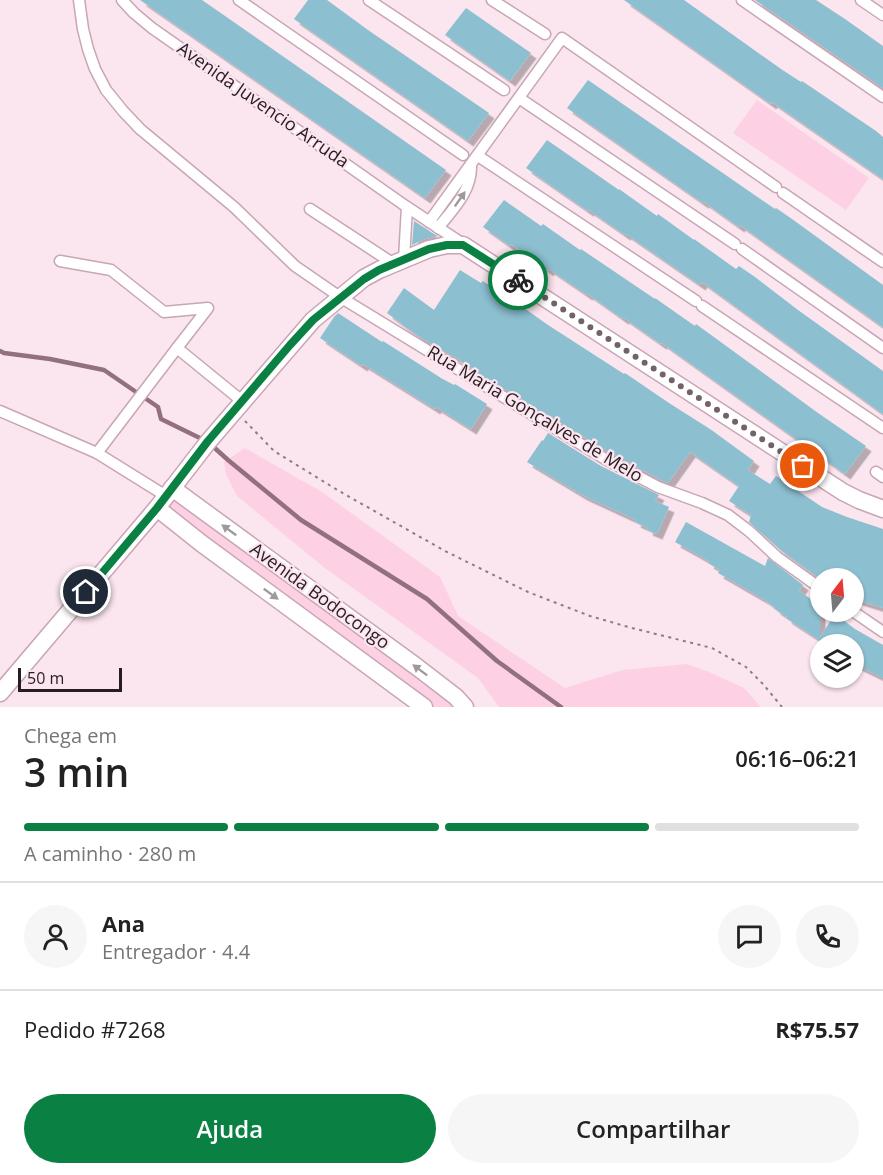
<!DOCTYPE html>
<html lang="pt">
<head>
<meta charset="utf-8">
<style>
	:root { --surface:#fff; --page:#f6f6f6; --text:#222; --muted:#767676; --line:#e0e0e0; --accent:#0b8043 }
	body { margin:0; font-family:"Open Sans",sans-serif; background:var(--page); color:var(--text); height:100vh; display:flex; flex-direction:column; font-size:22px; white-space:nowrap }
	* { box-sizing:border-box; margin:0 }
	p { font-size:20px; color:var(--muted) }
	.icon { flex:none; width:33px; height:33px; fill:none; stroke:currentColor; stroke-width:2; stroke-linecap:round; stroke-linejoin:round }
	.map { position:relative; height:707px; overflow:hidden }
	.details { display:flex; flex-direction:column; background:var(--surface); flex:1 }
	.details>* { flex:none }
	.needle { width:39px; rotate:16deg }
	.controls { position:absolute; left:810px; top:568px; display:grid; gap:12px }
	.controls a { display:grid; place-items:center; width:54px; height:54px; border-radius:50%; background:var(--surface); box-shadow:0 2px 4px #0004; font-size:30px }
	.scale { position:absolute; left:18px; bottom:15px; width:104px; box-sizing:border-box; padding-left:6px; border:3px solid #281c21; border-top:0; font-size:16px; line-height:21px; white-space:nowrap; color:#281c21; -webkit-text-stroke:4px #fbe5ef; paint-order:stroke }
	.pin { position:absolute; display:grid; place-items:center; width:51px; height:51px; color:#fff; margin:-26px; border:3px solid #fff; border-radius:50%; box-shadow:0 2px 6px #0007 }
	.courier { position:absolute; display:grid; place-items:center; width:60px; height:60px; margin:-30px; border:4px solid #0b8043; border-radius:50%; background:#fff; color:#222; box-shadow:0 2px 8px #0007 }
	.summary em { font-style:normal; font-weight:600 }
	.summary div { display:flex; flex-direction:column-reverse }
	.summary { display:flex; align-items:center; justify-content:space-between; height:102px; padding:0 24px }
	h1 { font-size:39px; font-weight:600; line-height:45px }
	.bar { display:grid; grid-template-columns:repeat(4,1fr); gap:9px 6px; align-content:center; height:72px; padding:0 24px }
	.bar i { height:8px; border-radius:4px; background:var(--line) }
	.bar .on { background:var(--accent) }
	.bar p { grid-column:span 4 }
	.line { display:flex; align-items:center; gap:15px; padding:0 24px; border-top:2px solid var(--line) }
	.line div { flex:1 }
	.round { display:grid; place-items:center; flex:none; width:63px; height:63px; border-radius:32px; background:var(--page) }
	.primary-button { display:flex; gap:12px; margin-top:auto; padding:12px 24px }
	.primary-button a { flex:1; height:69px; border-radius:36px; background:var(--accent); color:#fff; font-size:24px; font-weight:600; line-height:69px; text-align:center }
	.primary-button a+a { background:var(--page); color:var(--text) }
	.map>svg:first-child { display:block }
</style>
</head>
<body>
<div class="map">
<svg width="883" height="707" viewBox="0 0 883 707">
	<defs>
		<filter id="shadow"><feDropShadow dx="5.5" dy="5.5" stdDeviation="0" flood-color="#0004"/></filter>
	</defs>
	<rect width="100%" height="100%" fill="#fbe5ef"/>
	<!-- green -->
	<g fill="#fdd0e4">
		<polygon points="757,100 869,178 846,210 733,133"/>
		<polygon points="245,448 322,492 440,577 458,616 565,688 623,670 687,664 709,672 744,688 761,707 499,707 478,678 325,568 237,496 226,474 224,462"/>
		<polygon points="175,498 457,707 434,707 166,508"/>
	</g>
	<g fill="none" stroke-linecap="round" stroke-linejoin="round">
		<!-- stream -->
		<polyline stroke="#927080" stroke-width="4.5" points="0,351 4,353 50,359 104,370 158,407 161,419 208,442 228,460 301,520 427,599 497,661 561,707"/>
	</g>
	<!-- building -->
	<g fill="#8cbfd0" filter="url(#shadow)">
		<polygon points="140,0 202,0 446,170 425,198"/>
		<polygon points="308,0 327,0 368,30 489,113 468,141 294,19"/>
		<polygon points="624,0 684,0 781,69 801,82 802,81 876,131 883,137 883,179 772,102 771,104"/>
		<polygon points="755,0 816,0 845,19 883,46 883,88"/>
		<polygon points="466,8 531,53 510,81 445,35"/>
		<polygon points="588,80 775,209 776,208 792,219 883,285 883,327 740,225 739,227 704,202 703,203 567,108"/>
		<polygon points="547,140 619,190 619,189 657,216 658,214 694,240 694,239 736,269 739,266 755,277 798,310 883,371 883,414 702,282 700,285 626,234 625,235 589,210 588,211 526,168"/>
		<polygon points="504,200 541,226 543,224 580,250 581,249 655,299 655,298 695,326 696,324 818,413 866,446 845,474 662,343 661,344 624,318 623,319 588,294 587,295 549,269 548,271 511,244 510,246 483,227"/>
		<polygon points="414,221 434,234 438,236 425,239 412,245"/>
		<polygon points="460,270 481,283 483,281 502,294 503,293 548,325 624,374 625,373 669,403 710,429 754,461 748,470 770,484 776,476 822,507 847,517 883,529 883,608 854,599 854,579 822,579 819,578 782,551 749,522 751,515 729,501 739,486 690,452 668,483 661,480 609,452 475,371 454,356 454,357 418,336 387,313 404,288 434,310"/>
		<polygon points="338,313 382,342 383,341 441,378 454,385 455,384 487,404 471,429 436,407 435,409 363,364 362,366 320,338 334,317"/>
		<polygon points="548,433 601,466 659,495 655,501 669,507 657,534 647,530 648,528 635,522 636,520 582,495 527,462 542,440 543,441"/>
		<polygon points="686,522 765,566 768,558 803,585 799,591 820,605 820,637 835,614 855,629 883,645 883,678 854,664 854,645 827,645 786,618 787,617 775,609 775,608 765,600 718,573 720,570 708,563 709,561 675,542"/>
	</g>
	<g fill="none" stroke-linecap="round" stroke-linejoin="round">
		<defs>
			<g id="street">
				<polyline points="79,0 83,29 88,49 95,69 106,90 123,111 140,129 234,207 295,266 340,297 605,459 658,487 702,503 728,515 749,531 777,557 820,588"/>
				<polyline points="122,0 134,13 152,28 407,207 463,244"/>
				<polyline points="239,0 463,155"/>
				<polyline points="369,0 504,90"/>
				<polyline points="492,0 545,34"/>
				<polyline points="742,0 883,97"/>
				<polyline points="861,0 883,15"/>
				<polyline points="519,98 735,244"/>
				<polyline points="478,156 696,301"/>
				<polyline points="783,193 883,262"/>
				<polyline points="310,209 394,264"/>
				<polyline points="429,222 562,38 776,187"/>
				<path d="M 438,228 C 453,209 471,192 471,167"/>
				<polyline points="742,249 883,348"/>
				<polyline points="404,259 407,207"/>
				<polyline points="60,261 111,270 164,312 208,308 177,348"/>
				<polyline points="702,306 883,428"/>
				<polyline points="0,411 97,453 166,496"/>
				<polyline points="97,453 177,348 242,401"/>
				<polyline points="876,472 883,477"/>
				<polyline points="854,612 883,632"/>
			</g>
			<g id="secondary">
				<polyline points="172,488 417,667 456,697 465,707"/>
				<polyline points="157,508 201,543 424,707"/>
				<polyline points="0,693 157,508 208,442 313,320 364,278 379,270 429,249 447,245 463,245 843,492 859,500 883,509"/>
			</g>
		</defs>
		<!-- street casing -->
		<use href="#street" stroke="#c8a6b5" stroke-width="13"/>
		<!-- secondary casing -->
		<use href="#secondary" stroke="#c8a6b5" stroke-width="19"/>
		<!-- path -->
		<polyline stroke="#8d7c83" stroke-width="2" stroke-dasharray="3 4.5" stroke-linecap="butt" points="245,421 274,451 339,491 445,551 528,592 590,616 632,628 712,648 746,667 763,684 782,707"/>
		<!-- street -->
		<use href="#street" stroke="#fff" stroke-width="10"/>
		<!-- secondary -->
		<use href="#secondary" stroke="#fff" stroke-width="16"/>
	</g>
	<!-- one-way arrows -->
	<defs><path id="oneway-solid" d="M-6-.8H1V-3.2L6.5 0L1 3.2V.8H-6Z" transform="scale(1.5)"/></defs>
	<g fill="#9e999b">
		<use href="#oneway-solid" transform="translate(460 199) rotate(-55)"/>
		<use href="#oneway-solid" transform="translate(229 530) rotate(-144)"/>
		<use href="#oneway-solid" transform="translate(271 594) rotate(36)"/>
		<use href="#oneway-solid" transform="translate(420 670) rotate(-143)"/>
	</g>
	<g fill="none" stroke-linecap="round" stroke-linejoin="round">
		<!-- done -->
		<polyline stroke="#726269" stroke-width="6" stroke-dasharray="0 10.8" points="518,280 803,466"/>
		<!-- route -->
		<polyline stroke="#0b8043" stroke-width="8" points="86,592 157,508 208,441 290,345 313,320 364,279 379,270 429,249 447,245 463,245 518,280"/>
	</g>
	<g text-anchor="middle" stroke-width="4.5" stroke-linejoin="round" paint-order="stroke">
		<!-- street labels -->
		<g font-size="18" fill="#281c21" stroke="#fbe5ef">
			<text transform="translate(263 105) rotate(35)" y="6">Avenida Juvencio Arruda</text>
			<text transform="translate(535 414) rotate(31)" y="6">Rua Maria Gonçalves de Melo</text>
			<text transform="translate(320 596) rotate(36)" y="6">Avenida Bodocongo</text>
		</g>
	</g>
</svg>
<div class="controls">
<a><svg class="needle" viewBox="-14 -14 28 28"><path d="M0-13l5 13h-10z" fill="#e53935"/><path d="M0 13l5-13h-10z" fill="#767676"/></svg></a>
<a><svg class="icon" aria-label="layers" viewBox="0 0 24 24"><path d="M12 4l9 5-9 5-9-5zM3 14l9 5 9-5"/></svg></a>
</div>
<div class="scale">50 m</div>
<div class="pin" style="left:803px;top:466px;background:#ea580c"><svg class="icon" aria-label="bag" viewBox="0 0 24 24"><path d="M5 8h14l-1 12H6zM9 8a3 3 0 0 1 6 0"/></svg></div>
<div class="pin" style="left:86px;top:592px;background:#1f2937"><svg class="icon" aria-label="home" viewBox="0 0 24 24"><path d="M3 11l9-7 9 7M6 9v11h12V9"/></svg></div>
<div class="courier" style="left:518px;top:280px"><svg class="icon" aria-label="bike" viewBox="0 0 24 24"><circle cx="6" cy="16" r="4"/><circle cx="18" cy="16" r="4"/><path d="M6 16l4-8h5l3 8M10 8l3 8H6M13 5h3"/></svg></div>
</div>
<section class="details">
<div class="summary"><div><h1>3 min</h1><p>Chega em</p></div><em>06:16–06:21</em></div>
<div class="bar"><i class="on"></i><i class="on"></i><i class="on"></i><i></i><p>A caminho · 280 m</p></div>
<div class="line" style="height:108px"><a class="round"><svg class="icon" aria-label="person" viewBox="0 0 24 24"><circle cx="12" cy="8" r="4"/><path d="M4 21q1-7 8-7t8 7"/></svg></a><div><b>Ana</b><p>Entregador · 4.4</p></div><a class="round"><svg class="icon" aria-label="chat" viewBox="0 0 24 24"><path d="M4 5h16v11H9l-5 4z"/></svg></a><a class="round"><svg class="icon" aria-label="phone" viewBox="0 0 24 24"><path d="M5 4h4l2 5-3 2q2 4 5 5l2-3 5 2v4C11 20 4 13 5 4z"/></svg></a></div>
<div class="line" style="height:78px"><div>Pedido #7268</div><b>R$75.57</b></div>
<div class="primary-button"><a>Ajuda</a><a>Compartilhar</a></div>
</section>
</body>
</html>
